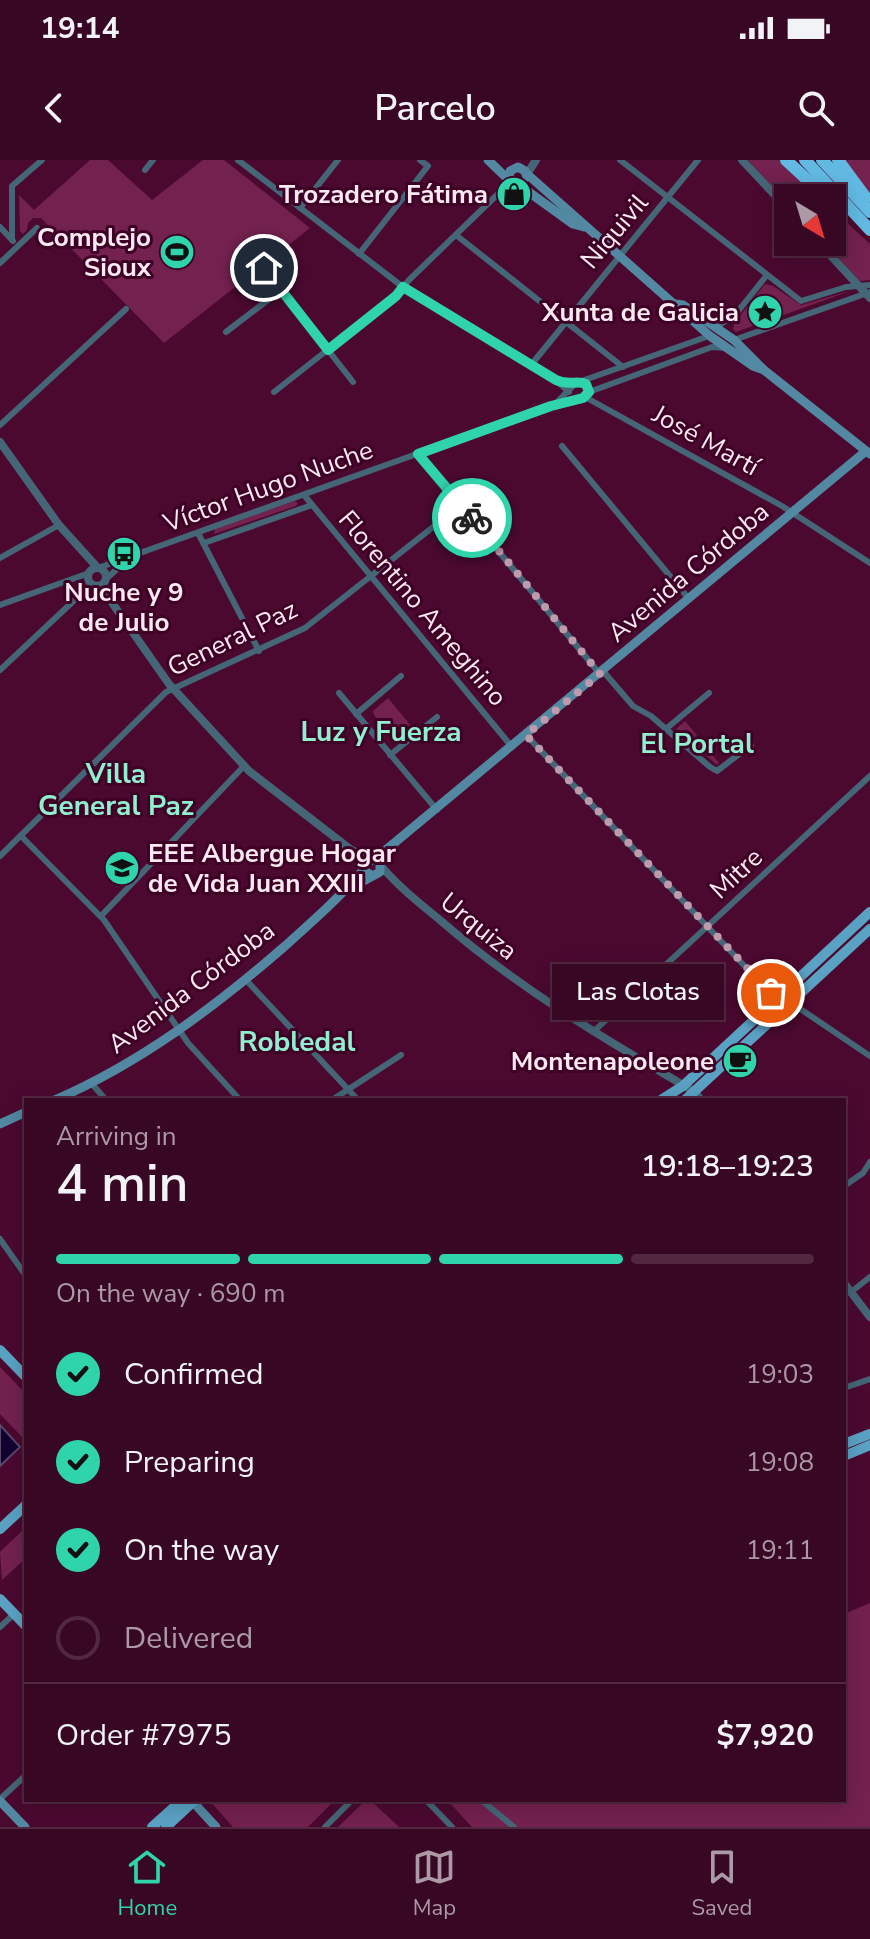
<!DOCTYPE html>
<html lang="en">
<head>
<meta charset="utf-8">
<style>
	:root { --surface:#380724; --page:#431531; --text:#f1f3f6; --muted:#ab99a6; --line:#522841; --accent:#30d4aa }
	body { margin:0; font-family:"Nunito Sans",sans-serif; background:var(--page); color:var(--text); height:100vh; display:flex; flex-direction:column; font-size:30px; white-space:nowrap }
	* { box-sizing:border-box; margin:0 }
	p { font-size:26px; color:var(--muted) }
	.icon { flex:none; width:44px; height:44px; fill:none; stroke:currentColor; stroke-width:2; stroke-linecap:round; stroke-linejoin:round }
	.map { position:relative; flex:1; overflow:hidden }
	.side { position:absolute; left:24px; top:938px; width:822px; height:704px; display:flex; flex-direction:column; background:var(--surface); border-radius:0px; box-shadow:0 4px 20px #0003,0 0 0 2px var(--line) }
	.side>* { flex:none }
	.needle { width:52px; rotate:142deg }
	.buttons { position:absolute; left:774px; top:24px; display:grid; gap:16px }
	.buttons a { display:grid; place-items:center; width:72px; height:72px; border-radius:0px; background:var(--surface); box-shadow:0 4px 20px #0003,0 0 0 2px var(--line); font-size:40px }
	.pin { position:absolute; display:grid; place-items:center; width:68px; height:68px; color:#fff; margin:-34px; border:4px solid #fff; border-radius:50%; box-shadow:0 2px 8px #0007 }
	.courier { position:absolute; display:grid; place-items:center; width:80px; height:80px; margin:-40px; border:6px solid #30d4aa; border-radius:50%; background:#fff; color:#222; box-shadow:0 2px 10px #0007 }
	.bubble { position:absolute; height:56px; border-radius:0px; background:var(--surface); box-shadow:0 4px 20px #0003,0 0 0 2px var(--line); font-size:26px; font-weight:600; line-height:56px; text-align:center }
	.headline em { font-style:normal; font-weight:600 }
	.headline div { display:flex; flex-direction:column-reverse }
	.headline { display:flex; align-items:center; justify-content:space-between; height:136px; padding:0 32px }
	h1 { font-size:52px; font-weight:600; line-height:60px }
	.bar { display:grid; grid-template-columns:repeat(4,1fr); gap:12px 8px; align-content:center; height:96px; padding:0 32px }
	.bar i { height:10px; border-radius:6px; background:var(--line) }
	.bar .current { background:var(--accent) }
	.bar p { grid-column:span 4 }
	.line { display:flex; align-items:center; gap:20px; padding:0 32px; border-top:2px solid var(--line) }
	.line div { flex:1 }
	ol { padding:0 32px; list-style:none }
	li { display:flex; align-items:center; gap:24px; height:88px }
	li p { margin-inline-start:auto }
	li .icon { padding:8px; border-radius:50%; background:var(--accent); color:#111; stroke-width:4 }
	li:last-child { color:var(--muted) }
	li i { width:44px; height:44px; border:4px solid var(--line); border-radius:50% }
	.status { display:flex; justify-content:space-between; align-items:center; height:56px; padding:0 40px; background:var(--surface); direction:ltr }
	.status svg { height:22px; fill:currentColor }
	header { display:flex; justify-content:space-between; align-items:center; height:104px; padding:0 32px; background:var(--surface); font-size:36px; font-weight:600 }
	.tab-bar { display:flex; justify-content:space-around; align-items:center; height:112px; border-top:2px solid var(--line); background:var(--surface); font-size:22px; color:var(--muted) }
	.tab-bar a { display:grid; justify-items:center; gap:4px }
	.tab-bar .current { color:var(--accent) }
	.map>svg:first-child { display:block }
</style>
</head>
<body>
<div class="status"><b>19:14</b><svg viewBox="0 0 49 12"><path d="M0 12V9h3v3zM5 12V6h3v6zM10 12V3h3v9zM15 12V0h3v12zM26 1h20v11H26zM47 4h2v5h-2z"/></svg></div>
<header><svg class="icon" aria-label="back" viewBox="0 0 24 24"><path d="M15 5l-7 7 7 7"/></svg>Parcelo<svg class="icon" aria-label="search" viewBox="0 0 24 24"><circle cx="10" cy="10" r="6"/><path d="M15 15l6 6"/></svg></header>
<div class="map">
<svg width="870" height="1667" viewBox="0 0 870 1667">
	<rect width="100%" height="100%" fill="#4b0930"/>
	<!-- green -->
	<g fill="#73214f">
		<polygon points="90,0 108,0 152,40 203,0 224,0 310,68 164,183 41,58 33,58 28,63 27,70 23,74 20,71 19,35 34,50"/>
		<polygon points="748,0 779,0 820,38 788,38 788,44"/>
		<polygon points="843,0 870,0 870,35"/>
		<polygon points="832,49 870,84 870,120 860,121 824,82 832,82"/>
		<polygon points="765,124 773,126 801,145 853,130 736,172 733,169 735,162"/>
		<polygon points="295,341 298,343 296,346 214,374 215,369"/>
		<polygon points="388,538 412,567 397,579 393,578 374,555 373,551"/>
		<polygon points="685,561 719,603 717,605 676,569"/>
		<polygon points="0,1207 26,1234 26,1281 0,1254"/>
		<polygon points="26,1367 26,1398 2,1420 0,1392"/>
		<polygon points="870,1443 870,1667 472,1667 447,1640 844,1640 844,1454"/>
		<polygon points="209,1640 335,1640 308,1667 233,1667"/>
		<polygon points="366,1640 370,1640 399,1667 338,1667"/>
	</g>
	<!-- water -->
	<polygon fill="#110230" stroke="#57476a" stroke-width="2" points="0,1265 20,1287 0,1306"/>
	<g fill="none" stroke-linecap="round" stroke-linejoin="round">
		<!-- minor -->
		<g stroke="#456677" stroke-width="6">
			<polyline points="238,0 403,127 556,220 569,232"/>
			<polyline points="620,0 801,141 846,127 870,125"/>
			<polyline points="145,10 153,0"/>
			<polyline points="300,48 338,0"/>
			<polyline points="0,67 13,81"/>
			<polyline points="456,75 623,207"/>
			<polyline points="12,80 12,26 42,0"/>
			<polyline points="359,94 428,6 420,0"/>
			<polyline points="0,103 37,68"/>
			<polyline points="264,108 353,222"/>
			<polyline points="716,167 735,155 767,115"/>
			<polyline points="226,172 281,130"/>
			<polyline points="734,180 870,132"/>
			<polyline points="531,205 698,0"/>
			<polyline points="274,232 396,136 409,120 502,30 509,19"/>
			<polyline points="585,237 782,346 870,403"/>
			<polyline points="557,242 576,223 709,176"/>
			<polyline points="0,265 126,149"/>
			<polyline points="562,286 689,439"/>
			<polyline points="418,294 600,514"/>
			<polyline points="304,335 512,587"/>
			<polyline points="198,373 259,491"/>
			<polyline points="204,383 312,345"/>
			<polyline points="0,398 59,365"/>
			<polyline points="98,408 551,246 583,238 589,232 712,187 725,188"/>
			<polyline points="106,419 127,400"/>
			<polyline points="0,445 89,413"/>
			<polyline points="0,510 82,433 95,426"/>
			<polyline points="603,511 633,546 651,556 710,607 717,611 751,585"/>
			<polyline points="339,533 437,650"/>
			<polyline points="356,554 401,516"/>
			<polyline points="667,568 709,533"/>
			<polyline points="526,575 773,836 780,838"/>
			<polyline points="390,595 437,557"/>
			<polyline points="21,676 104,760 188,883 240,940"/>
			<polyline points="0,696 166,532 305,468 461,345"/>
			<polyline points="101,756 244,606"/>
			<polyline points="246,820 358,940"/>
			<polyline points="790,842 870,896"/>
			<polyline points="593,872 870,616"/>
			<polyline points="92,924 106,940"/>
			<polyline points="332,940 401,895"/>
			<polyline points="844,1026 863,1013 870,1002"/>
			<polyline points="0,1079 26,1116"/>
			<polyline points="851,1132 870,1117"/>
			<polyline points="844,1228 870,1219"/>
			<polyline points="0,1467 14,1454"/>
			<polyline points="0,1639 26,1615"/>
			<polyline points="426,1640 452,1667"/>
			<polyline points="481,1640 514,1667"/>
			<polyline points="325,1667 352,1640"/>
		</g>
		<!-- tertiary -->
		<g stroke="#456677" stroke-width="8">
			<polyline points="742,0 788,49"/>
			<polyline points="527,14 536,0"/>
			<polyline points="818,82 870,138"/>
			<polyline points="0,282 59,365 97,407"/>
			<circle cx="97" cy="417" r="9"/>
			<polyline points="97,426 108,437 169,524 249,611 350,689 370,699"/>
			<path d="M 381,706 C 398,726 419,743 440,760 C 518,828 606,880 695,932 L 701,940"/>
			<polyline points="844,1123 870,1157"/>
		</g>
		<!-- secondary -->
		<g stroke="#5288a2" stroke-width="9">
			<polyline points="488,0 513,24 519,25 573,64 584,67"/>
			<polyline points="527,14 710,176 753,206 764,210"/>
			<polyline points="509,19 510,11 518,7 525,11 527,17"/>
			<polyline points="675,144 683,145 734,180 764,210 870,294"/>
			<polyline points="375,699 866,291"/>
			<polyline points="356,725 380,712 380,702 373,699 365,705 365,711 371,715"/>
			<path d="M 55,940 C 140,903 215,847 285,786 C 313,761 340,737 364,709"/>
			<polyline points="0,964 26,952"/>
			<polyline points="0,1641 25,1667"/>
			<polyline points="193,1642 216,1667"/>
		</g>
		<!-- primary -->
		<g stroke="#5aa2c4" stroke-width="10">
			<polyline points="661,940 683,926 870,752"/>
			<polyline points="685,940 870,769"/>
			<polyline points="0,1190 26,1217"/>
			<polyline points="844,1284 870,1274"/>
			<polyline points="844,1296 870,1285"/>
			<polyline points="0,1369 26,1345"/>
			<polyline points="0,1439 26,1466"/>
			<polyline points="152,1667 182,1640"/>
			<polyline points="166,1667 195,1640"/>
		</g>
		<!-- motorway -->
		<g stroke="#62bae3" stroke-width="12">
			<polyline points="786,0 827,38"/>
			<polyline points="805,0 870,70"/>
			<polyline points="822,0 870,52"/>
			<polyline points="838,0 866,38"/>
		</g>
	</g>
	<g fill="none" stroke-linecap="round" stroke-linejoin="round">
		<!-- done -->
		<polyline stroke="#bd9bad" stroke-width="8" stroke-dasharray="0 14.4" points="472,358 600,514 526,575 771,833"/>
		<!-- route -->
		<path stroke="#30d4aa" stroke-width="10" d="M 264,108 L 328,190 L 396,136 L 403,127 L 556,220 C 569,226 577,220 586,224 L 589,232 L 583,238 L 551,246 L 418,294 L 472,358"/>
	</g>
	<!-- icons -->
	<defs>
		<symbol id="shop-disc" viewBox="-11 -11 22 22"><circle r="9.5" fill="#30d4aa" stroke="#3f0026"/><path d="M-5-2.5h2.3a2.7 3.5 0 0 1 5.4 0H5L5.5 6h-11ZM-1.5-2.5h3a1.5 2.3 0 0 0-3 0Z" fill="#111"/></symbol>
		<symbol id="stadium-disc" viewBox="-11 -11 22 22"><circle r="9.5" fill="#30d4aa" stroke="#3f0026"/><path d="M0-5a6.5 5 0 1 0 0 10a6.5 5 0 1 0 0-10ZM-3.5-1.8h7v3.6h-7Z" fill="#111"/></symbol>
		<symbol id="sight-disc" viewBox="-11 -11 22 22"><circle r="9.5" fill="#30d4aa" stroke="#3f0026"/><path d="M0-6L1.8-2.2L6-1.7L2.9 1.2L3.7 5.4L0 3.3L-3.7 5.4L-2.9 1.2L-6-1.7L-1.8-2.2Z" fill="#111"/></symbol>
		<symbol id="bus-disc" viewBox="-11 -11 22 22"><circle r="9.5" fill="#30d4aa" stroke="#3f0026"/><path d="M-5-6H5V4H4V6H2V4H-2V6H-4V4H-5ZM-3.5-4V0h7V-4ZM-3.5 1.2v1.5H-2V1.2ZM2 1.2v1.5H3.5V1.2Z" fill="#111"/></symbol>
		<symbol id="school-disc" viewBox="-11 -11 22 22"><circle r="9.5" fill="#30d4aa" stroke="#3f0026"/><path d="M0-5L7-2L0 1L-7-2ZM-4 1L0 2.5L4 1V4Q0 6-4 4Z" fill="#111"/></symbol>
		<symbol id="cafe-disc" viewBox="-11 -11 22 22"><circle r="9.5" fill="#30d4aa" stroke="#3f0026"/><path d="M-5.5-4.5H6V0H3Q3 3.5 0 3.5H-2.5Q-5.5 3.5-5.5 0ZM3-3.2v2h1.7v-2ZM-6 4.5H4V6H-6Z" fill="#111"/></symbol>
	</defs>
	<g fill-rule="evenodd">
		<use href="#shop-disc" x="494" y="14" width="40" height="40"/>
		<use href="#stadium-disc" x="157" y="72" width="40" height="40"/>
		<use href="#sight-disc" x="745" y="132" width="40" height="40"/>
		<use href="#bus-disc" x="104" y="374" width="40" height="40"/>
		<use href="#school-disc" x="102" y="688" width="40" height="40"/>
		<use href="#cafe-disc" x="720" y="881" width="40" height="40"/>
	</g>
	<g text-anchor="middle" stroke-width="6" stroke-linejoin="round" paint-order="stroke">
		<!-- poi labels -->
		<g font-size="26" font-weight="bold" fill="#fae9f0" stroke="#3f0026" text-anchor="end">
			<text x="488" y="43">Trozadero Fátima</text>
			<text x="151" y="86">Complejo<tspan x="151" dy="30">Sioux</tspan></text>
			<text x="739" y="161">Xunta de Galicia</text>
			<text x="124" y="441" text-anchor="middle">Nuche y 9<tspan x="124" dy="30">de Julio</tspan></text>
			<text x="148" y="702" text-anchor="start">EEE Albergue Hogar<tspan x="148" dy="30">de Vida Juan XXIII</tspan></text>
			<text x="714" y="910">Montenapoleone</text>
		</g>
		<!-- street labels -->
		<g font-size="26" fill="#fae9f0" stroke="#3f0026">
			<text transform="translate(614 71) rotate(-50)" y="9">Niquivil</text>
			<text transform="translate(706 280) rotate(29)" y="9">José Martí</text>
			<text transform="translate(268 326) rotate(-20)" y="9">Víctor Hugo Nuche</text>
			<text transform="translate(688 412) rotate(-40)" y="9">Avenida Córdoba</text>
			<text transform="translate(423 448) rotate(50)" y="9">Florentino Ameghino</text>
			<text transform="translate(232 478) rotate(-26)" y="9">General Paz</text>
			<text transform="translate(736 713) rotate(-43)" y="9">Mitre</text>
			<text transform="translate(479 766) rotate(39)" y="9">Urquiza</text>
			<text transform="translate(191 827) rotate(-37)" y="9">Avenida Córdoba</text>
		</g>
		<!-- neighbourhood labels -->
		<g font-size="28" font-weight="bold" fill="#91eecf" stroke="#3f0026">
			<text x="381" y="581">Luz y Fuerza</text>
			<text x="697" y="593">El Portal</text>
			<text x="116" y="623">Villa<tspan x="116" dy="32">General Paz</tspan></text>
			<text x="297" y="891">Robledal</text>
		</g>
	</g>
</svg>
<div class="buttons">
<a><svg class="needle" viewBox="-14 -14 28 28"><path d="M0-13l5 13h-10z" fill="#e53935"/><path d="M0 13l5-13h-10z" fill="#ab99a6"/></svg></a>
</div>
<div class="pin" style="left:771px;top:833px;background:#ea580c"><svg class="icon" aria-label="bag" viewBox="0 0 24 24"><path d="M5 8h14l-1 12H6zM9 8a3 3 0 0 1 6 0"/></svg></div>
<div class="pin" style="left:264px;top:108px;background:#1f2937"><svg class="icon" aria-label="home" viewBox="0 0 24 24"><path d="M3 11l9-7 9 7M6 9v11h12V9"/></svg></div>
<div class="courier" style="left:472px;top:358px"><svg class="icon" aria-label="bike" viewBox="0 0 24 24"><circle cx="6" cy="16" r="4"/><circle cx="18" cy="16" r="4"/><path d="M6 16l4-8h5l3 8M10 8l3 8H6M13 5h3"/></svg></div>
<div class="bubble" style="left:552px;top:804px;width:172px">Las Clotas</div>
<section class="side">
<div class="headline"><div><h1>4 min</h1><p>Arriving in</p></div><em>19:18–19:23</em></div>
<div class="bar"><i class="current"></i><i class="current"></i><i class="current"></i><i></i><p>On the way · 690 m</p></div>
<ol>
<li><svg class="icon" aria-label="check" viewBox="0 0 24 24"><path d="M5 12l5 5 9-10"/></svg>Confirmed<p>19:03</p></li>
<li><svg class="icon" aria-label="check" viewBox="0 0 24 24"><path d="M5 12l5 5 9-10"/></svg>Preparing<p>19:08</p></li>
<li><svg class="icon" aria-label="check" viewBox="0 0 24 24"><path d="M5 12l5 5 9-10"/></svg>On the way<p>19:11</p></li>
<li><i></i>Delivered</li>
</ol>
<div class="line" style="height:104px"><div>Order #7975</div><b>$7,920</b></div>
</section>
</div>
<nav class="tab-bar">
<a class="current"><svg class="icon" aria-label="home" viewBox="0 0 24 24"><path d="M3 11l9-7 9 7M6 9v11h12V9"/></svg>Home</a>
<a><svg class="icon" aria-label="map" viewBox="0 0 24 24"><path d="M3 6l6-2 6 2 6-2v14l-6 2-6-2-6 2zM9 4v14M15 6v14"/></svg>Map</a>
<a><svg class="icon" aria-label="saved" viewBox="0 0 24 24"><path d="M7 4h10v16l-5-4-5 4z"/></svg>Saved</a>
</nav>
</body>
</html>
